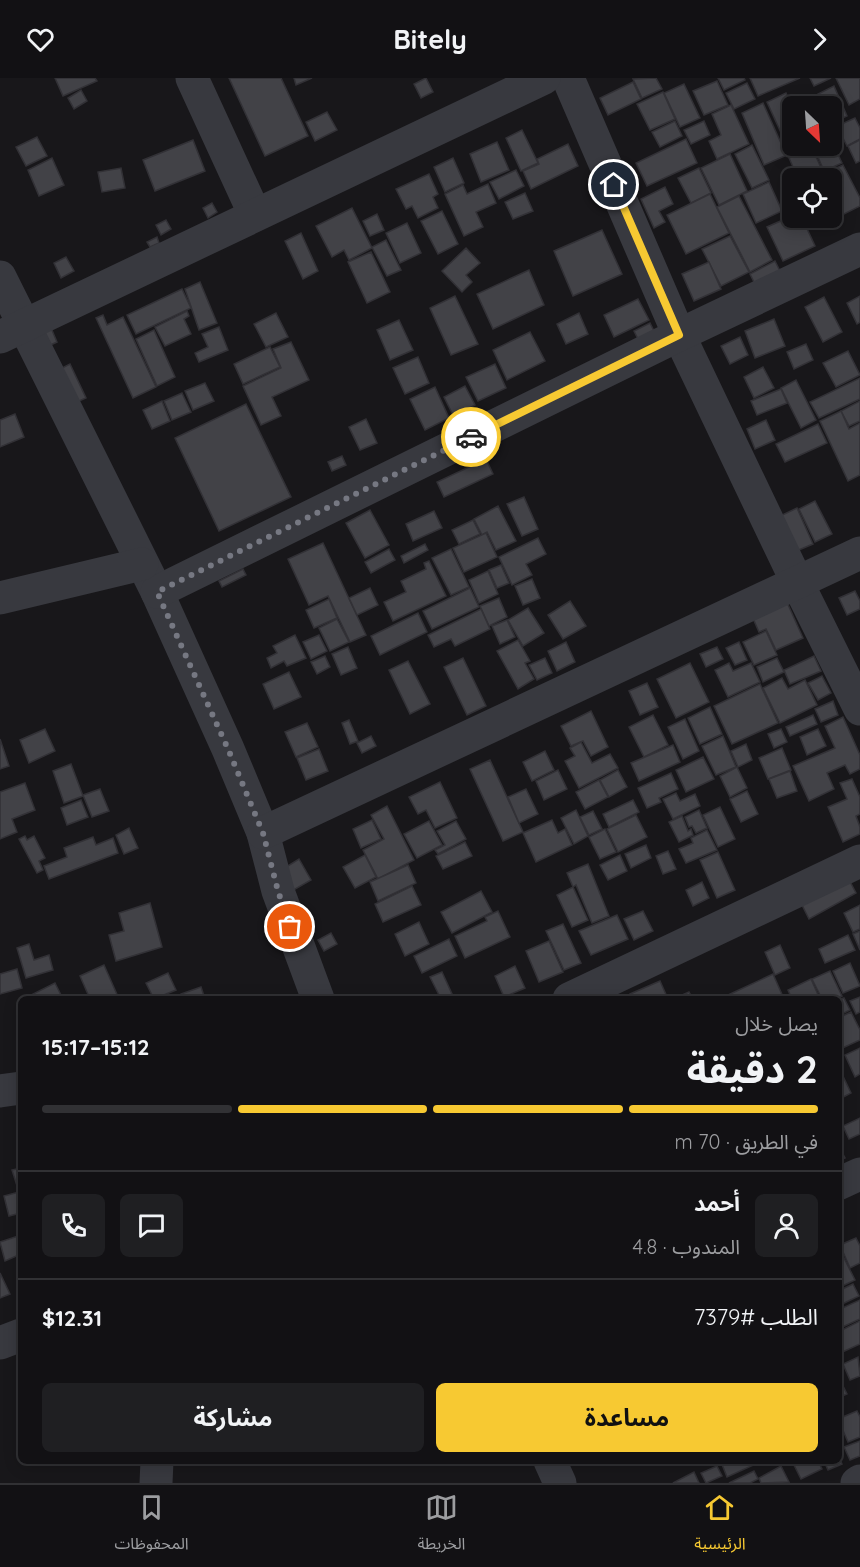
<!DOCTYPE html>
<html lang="ar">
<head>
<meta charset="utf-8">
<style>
	:root { --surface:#121114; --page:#1f1f22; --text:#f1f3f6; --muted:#9c9da0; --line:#313134; --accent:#f7c932 }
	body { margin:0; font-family:Quicksand,"Noto Sans Arabic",sans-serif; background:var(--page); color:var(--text); direction:rtl; height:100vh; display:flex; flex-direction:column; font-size:22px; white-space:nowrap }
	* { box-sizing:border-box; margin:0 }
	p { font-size:20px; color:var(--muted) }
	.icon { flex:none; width:33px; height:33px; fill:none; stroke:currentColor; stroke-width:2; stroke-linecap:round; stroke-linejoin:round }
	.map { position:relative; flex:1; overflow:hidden; direction:ltr }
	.side { position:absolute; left:18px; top:918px; width:824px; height:468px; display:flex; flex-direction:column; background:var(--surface); border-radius:9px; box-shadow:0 3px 15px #0003,0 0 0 2px var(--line); direction:rtl }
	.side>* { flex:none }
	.needle { width:39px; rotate:155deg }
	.tools { position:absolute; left:782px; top:18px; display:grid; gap:12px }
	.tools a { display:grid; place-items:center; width:60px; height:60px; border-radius:9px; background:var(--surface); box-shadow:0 3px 15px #0003,0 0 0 2px var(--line); font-size:30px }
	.pin { position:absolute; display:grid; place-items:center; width:51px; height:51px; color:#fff; margin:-26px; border:3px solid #fff; border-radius:50%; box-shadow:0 2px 6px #0007 }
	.courier { position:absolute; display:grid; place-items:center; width:60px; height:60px; margin:-30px; border:4px solid #f7c932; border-radius:50%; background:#fff; color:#222; box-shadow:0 2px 8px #0007 }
	.head em { font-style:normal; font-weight:700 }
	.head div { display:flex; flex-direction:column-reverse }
	.head { display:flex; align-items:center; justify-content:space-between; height:102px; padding:0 24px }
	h1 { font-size:39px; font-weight:700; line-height:45px }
	.bar { display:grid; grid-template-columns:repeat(4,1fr); gap:9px 6px; align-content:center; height:72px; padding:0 24px }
	.bar i { height:8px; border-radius:4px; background:var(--line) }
	.bar .active { background:var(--accent) }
	.bar p { grid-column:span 4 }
	.line { display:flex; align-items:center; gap:15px; padding:0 24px; border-top:2px solid var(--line) }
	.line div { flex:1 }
	.round { display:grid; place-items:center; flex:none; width:63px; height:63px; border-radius:9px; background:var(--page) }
	.primary-button { display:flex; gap:12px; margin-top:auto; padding:12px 24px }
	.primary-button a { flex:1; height:69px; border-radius:9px; background:var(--accent); color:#111; font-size:24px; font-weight:700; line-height:69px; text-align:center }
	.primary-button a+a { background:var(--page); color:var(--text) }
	header { display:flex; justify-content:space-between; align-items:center; height:78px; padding:0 24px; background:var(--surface); font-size:27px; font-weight:700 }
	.dock { display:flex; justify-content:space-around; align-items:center; height:84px; border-top:2px solid var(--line); background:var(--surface); font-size:16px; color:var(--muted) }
	.dock a { display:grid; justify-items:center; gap:3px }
	.dock .active { color:var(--accent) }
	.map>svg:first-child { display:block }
</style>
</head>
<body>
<header><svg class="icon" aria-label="forward" viewBox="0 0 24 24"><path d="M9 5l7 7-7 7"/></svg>Bitely<svg class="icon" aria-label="heart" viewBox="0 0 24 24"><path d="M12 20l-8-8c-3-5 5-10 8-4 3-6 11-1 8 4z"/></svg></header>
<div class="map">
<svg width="860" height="1405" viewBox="0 0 860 1405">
	<rect width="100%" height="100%" fill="#18171a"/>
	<!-- building -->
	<g fill="#424247" stroke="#323136" stroke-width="1.5">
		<polygon points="55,0 95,0 97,3 63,18"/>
		<polygon points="229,0 281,0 308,58 265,78"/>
		<polygon points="294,0 312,0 296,7"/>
		<polygon points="426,0 433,14 421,20 414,6"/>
		<polygon points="656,0 662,11 642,20 633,1"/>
		<polygon points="718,0 744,0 745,2 724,12"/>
		<polygon points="750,0 800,0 758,18"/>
		<polygon points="810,0 831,0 814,8"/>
		<polygon points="836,0 860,0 860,21 849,27"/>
		<polygon points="717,3 728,27 704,37 693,13"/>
		<polygon points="633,4 641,21 608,37 600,20"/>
		<polygon points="747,5 755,21 734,31 726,15"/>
		<polygon points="684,6 700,40 680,49 664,15"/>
		<polygon points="834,8 847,38 832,45 831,28 824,28 818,16"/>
		<polygon points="81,12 87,23 74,31 68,20"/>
		<polygon points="663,14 675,41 650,52 637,26"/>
		<polygon points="786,15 792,29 792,55 783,59 767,24"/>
		<polygon points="813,18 818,28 794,28 794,27"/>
		<polygon points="763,25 781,65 792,60 792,68 801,68 803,70 764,87 742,35"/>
		<polygon points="731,27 749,66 717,81 709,63 721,57 712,36"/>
		<polygon points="327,34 337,52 315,63 306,44"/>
		<polygon points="855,40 860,50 860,61 847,68 837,48"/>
		<polygon points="675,43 682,58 660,69 652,54"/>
		<polygon points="704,43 710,57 691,66 684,52"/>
		<polygon points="522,52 538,85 521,93 506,60"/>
		<polygon points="37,59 47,78 26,88 16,69"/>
		<polygon points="686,61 697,85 647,108 636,85"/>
		<polygon points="193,62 205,93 155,113 143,82"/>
		<polygon points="831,62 842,85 824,93 814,70 818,68 831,68"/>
		<polygon points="860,62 860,83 856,85 848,68"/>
		<polygon points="497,64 509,92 481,104 470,76"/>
		<polygon points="568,66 578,88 531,111 523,93 539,86 537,81"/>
		<polygon points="752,67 769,102 752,110 735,76"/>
		<polygon points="812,70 823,94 810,100 798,100 789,80"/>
		<polygon points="730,76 747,113 719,127 701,90"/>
		<polygon points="52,80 64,107 39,118 28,92"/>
		<polygon points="453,80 464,105 445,114 434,89"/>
		<polygon points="843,87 860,120 860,128 822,147 818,140 831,140 831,100 815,100"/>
		<polygon points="121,90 125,110 102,114 98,94"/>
		<polygon points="699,90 711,115 691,125 678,100"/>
		<polygon points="516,92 524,108 499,121 490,104"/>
		<polygon points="429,96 438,116 433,119 438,130 418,140 412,128 406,131 396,111"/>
		<polygon points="769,104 782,133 756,145 743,116"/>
		<polygon points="488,106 496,125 476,134 483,149 464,158 445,116 463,107 467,116"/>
		<polygon points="665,109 673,126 659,133 665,144 654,150 641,121"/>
		<polygon points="525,115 533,133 513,141 505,124"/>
		<polygon points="710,116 729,155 686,176 667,137"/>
		<polygon points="739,118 772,182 750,194 717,129"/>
		<polygon points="212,125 217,134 208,140 203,130"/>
		<polygon points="352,130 372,170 349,182 344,172 332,179 316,148"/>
		<polygon points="442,133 458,166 438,176 421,143"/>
		<polygon points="377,136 384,152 370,158 363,143"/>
		<polygon points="792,138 792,140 802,140 815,168 783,183 767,149"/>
		<polygon points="166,142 171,151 161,157 156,147"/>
		<polygon points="407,145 421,175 400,185 386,155"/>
		<polygon points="602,152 622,196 573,218 554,173"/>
		<polygon points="301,155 318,193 303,201 285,163"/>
		<polygon points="730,158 749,194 721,208 702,171"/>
		<polygon points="157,159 159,165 150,169 147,164"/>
		<polygon points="386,162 401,192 387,198 372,169"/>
		<polygon points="466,170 480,185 466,197 472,204 462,214 442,193"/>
		<polygon points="371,174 390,214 367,225 348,184"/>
		<polygon points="66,179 74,193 61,200 54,185"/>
		<polygon points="775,183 783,199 758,212 750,196"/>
		<polygon points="709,184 721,211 694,223 682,196"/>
		<polygon points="529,192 544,227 493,251 477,216"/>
		<polygon points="200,204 217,245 199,252 185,211"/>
		<polygon points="182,211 191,230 136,256 127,237"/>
		<polygon points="455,218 478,266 451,277 430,230"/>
		<polygon points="860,218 860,244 857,246 847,225"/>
		<polygon points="824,219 842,254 823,264 805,229"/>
		<polygon points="638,221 649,242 614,259 604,237"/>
		<polygon points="187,233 189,238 184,241 191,256 165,268 155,249"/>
		<polygon points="276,235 288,259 266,269 254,246"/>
		<polygon points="579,235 588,256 566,266 557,246"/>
		<polygon points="103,237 107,247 123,239 156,309 133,320 96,240"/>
		<polygon points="774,241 785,268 755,280 745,253"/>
		<polygon points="399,242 413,272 390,282 377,252"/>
		<polygon points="49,245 57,264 44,270 36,252"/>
		<polygon points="650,245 658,261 642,269 634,253"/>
		<polygon points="219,249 228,272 199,284 195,275 208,269 202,256"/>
		<polygon points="154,252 175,299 157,308 136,261"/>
		<polygon points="530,254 545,283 507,302 493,272"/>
		<polygon points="740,259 748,277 730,286 721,268"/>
		<polygon points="291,264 309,302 272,319 281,338 261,347 243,308 281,290 273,271"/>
		<polygon points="806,266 813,282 794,291 787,274"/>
		<polygon points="270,269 280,289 243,306 234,286"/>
		<polygon points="848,273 860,297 836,309 823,285"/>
		<polygon points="418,279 429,305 405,316 393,290"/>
		<polygon points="70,286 86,320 68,328 52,295"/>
		<polygon points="495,286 506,310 478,323 466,299"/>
		<polygon points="763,289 774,310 754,320 744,299"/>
		<polygon points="860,300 860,321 819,340 810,324"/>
		<polygon points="796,302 816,342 801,350 781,310"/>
		<polygon points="205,305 214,323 193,332 185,313"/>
		<polygon points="465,308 475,327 454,339 444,319"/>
		<polygon points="435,309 449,340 425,352 410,321"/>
		<polygon points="781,311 787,325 757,337 751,323"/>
		<polygon points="182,315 191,334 172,342 164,323"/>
		<polygon points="162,323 170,343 152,351 143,332"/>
		<polygon points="860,323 860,343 849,348 841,333"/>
		<polygon points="246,326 291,419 219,453 175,360"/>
		<polygon points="841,333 849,351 860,345 860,397 848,403 820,343"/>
		<polygon points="15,336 24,359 0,369 0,342"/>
		<polygon points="366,341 377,365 360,372 349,349"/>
		<polygon points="766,342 775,362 755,371 747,351"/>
		<polygon points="818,346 827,365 785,384 776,366"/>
		<polygon points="342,378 346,387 332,393 328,384"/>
		<polygon points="486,381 493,396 444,419 437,404"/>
		<polygon points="524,419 538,451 522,458 507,426"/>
		<polygon points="815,423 832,456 815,464 799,431"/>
		<polygon points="498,428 516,463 496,472 487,454 482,457 474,441"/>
		<polygon points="797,430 813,466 794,474 778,439"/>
		<polygon points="370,432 389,467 365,480 346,445"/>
		<polygon points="434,433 442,450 413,463 406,446"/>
		<polygon points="473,442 480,456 459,466 452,452"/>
		<polygon points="486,455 497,479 464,494 453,470"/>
		<polygon points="538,460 546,476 526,486 532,497 512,507 499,479"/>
		<polygon points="323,465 366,557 350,564 328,518 309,527 288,481"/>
		<polygon points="425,466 428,472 404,485 401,478"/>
		<polygon points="389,471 395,482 371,495 365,484"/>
		<polygon points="451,471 469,509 451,517 432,480"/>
		<polygon points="429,483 446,518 393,543 384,524 406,514 401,503 426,491 424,485"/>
		<polygon points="501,487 509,505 497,510 489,492"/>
		<polygon points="243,491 246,497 222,509 219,503"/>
		<polygon points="488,493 498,516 479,525 469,502"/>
		<polygon points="532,501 540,520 523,527 515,508"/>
		<polygon points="370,510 378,527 357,537 349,520"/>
		<polygon points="470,510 479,529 432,551 423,533"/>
		<polygon points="855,513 860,523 860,531 847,537 839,520"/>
		<polygon points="499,520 507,539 489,548 480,528"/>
		<polygon points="329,521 337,540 314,550 306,532"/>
		<polygon points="786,522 803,560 776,572 766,551 759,554 752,538"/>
		<polygon points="570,523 586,548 563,561 548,537"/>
		<polygon points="528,530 544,555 523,568 508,542"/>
		<polygon points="481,531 490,551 455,568 451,561 434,569 428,557"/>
		<polygon points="418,535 427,554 380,577 371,558"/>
		<polygon points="337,541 349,564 330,573 319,550"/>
		<polygon points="507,542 515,559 500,566 492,548"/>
		<polygon points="766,553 777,577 754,587 743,564"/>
		<polygon points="295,557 306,580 287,588 284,583 271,590 267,580 277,575 273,568"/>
		<polygon points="319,557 327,573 311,581 303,564"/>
		<polygon points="518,562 530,583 525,585 534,601 518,611 497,573"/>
		<polygon points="566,564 575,584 557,593 548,573"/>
		<polygon points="739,564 747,582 735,587 726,570"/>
		<polygon points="348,569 357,590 341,597 332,576"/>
		<polygon points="717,569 723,581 706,589 700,576"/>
		<polygon points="325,578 330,589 317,596 311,584"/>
		<polygon points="814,578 821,593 790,606 784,592"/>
		<polygon points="463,580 486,628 467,637 444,589"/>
		<polygon points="545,580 552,595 537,602 529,587"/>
		<polygon points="777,580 784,594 763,604 757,589"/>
		<polygon points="408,583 430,626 410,636 389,592"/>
		<polygon points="690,585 709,624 676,640 657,601"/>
		<polygon points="729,585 733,593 751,585 760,604 728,619 715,592"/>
		<polygon points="289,594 301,619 274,631 263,606"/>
		<polygon points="822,598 831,615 818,622 808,605"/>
		<polygon points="782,600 788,611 805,602 817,627 780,645 763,610"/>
		<polygon points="647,605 658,629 640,637 629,613"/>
		<polygon points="760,606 778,645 732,666 714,628"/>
		<polygon points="833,623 838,637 821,644 815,631"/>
		<polygon points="710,629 722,656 700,666 688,640"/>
		<polygon points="591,633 608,669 591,678 583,663 571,668 561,648"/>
		<polygon points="653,637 668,667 644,679 629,649"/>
		<polygon points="813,637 817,646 790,658 786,649"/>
		<polygon points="843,639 860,677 860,691 850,696 845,687 827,695 834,711 809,723 793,688 835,670 825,648"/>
		<polygon points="685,641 699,673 683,681 668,649"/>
		<polygon points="349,642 358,663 350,666 342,645"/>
		<polygon points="307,645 318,669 296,679 285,654"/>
		<polygon points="45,651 55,673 29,685 20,662"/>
		<polygon points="781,651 787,664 774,670 768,656"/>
		<polygon points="818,651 826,668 807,677 800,659"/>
		<polygon points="371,658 376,668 362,675 357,665"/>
		<polygon points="723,658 736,689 716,697 702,668"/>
		<polygon points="0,661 9,688 0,691"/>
		<polygon points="581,664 592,685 610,676 618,690 579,710 565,683 575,678 570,670"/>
		<polygon points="746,666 752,682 738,689 731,673"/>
		<polygon points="673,667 680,684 639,703 631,685"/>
		<polygon points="782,670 791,692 768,701 759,680"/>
		<polygon points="319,671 328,693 306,702 297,680"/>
		<polygon points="545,673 554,692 532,703 523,684"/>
		<polygon points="703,679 714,701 686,714 676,692"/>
		<polygon points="490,682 523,754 503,763 470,691"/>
		<polygon points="71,686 83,718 64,725 53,693"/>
		<polygon points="737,689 747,710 730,719 720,698"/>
		<polygon points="558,692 567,711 544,722 536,703"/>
		<polygon points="618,692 627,709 609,719 600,702"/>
		<polygon points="790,693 797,713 777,720 769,701"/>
		<polygon points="671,695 678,711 659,720 661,724 647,730 638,710"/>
		<polygon points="852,701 860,719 860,736 856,738 860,749 860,756 843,764 828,729 847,721 840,705"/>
		<polygon points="599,702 608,719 585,731 576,714"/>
		<polygon points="440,704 457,740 435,750 426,732 418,736 409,719"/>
		<polygon points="25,705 35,732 12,741 17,754 0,761 0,714"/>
		<polygon points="100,711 109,733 92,739 83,717"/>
		<polygon points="526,711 538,736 519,745 508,719"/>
		<polygon points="747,713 758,736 741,744 730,721"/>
		<polygon points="676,715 680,723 695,716 700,728 673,741 663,721"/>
		<polygon points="81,722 88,739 67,747 61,730"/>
		<polygon points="633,722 639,734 609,749 603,736"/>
		<polygon points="387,728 414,782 378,801 363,772 384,761 371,737"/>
		<polygon points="720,729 735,761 718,769 703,737"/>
		<polygon points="576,732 588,758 574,766 561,740"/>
		<polygon points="699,732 707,750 696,755 692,748 689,749 685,739"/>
		<polygon points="593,733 602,751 589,757 580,739"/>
		<polygon points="636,737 647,759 618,774 607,751"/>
		<polygon points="682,738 688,753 691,751 693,757 679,764 669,744"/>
		<polygon points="372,742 381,761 361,770 353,751"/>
		<polygon points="552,742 558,755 565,751 572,767 536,784 523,755"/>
		<polygon points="429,743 442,767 417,780 404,756"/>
		<polygon points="456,743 466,761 438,776 435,772 445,767 437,753"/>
		<polygon points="129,750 138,770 124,776 116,757"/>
		<polygon points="605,751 616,774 600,781 589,759"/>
		<polygon points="707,752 717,772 686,785 679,771 693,765 691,760"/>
		<polygon points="25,758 27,762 34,758 45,780 39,783 43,792 37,795 19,761"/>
		<polygon points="93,759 96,767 113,760 118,775 49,801 44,788 67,779 64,770"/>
		<polygon points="465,764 472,778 443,791 436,778"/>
		<polygon points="646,767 651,780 631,790 625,776"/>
		<polygon points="668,773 676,791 663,796 656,778"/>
		<polygon points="718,774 735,812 717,820 700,782"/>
		<polygon points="365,777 376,799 355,810 343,789"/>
		<polygon points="620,777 627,793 608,802 600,787"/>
		<polygon points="299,781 311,802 290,814 278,794"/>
		<polygon points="588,786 609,838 592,845 576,807 573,809 567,795"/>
		<polygon points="408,787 416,805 378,823 370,804"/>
		<polygon points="846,796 856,815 809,841 799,821"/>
		<polygon points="702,804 709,820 693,828 686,812"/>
		<polygon points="412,808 421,827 383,844 375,826"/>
		<polygon points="573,809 588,842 572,849 557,817"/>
		<polygon points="481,813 492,834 452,855 441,834"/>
		<polygon points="150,825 162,869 116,883 109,857 124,853 119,835"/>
		<polygon points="860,827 860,851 853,854 844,835"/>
		<polygon points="498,833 510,859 465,880 455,858 487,843 485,839"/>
		<polygon points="643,833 653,853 634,862 624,841"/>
		<polygon points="617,837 628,861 591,877 579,853"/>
		<polygon points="419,844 429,866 405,878 395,856"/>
		<polygon points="563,846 581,885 564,892 546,853"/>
		<polygon points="860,853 860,872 853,856"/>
		<polygon points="331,855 337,866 324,873 318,862"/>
		<polygon points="848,857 855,872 825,885 819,871"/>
		<polygon points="449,861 457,878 422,895 414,878"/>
		<polygon points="549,863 563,894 539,904 526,873"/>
		<polygon points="29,866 34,882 49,877 53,892 26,900 17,870"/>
		<polygon points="780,867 790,890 775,897 765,874"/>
		<polygon points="850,885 860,908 843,915 833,893"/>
		<polygon points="104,887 119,921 90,921 80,898"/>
		<polygon points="515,888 525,910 504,919 495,898"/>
		<polygon points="17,891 22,910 0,916 0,896"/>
		<polygon points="830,893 842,918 835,921 822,921 812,901"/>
		<polygon points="442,894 452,916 441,921 430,899"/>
		<polygon points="168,895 176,912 154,921 146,905"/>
		<polygon points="773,896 784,921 727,921 726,918"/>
		<polygon points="811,901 820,921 792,921 788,912"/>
		<polygon points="660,903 668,921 632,921 630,916"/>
		<polygon points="55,905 63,921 33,921 31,917"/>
		<polygon points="201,909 205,921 182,921 181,916"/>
		<polygon points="689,914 693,921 673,921"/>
		<polygon points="860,919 860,934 856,936 850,923"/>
		<polygon points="844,920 850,932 838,938 838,922"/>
		<polygon points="851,934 860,952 860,962 838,972 838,940"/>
		<polygon points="860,970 860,996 855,999 845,977"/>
		<polygon points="841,994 851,1015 838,1022 838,996"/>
		<polygon points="860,1040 860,1056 849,1061 843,1048"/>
		<polygon points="21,1069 21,1085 17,1070"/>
		<polygon points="839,1069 845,1080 838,1083 838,1069"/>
		<polygon points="21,1090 21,1135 9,1138 4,1118 19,1114 12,1092"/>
		<polygon points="21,1157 21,1176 5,1183 0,1164"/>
		<polygon points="856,1160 860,1168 860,1185 850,1190 840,1167"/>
		<polygon points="838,1168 855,1202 838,1210"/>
		<polygon points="0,1195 10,1216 0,1220"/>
		<polygon points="853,1206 859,1218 838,1228 838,1213"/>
		<polygon points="860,1222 860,1241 838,1251 838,1232"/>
		<polygon points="860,1243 860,1266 838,1276 838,1254"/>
		<polygon points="858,1279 860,1298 850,1302 843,1286"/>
		<polygon points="840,1302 847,1316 838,1320 838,1303"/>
		<polygon points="857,1333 860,1339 860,1359 848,1364 838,1341"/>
		<polygon points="860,1363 860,1378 850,1382 844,1369"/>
		<polygon points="838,1377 842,1386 828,1392 824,1383 838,1383"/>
		<polygon points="757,1383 758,1385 727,1399 721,1384"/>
		<polygon points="792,1383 818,1383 822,1391 801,1401"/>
		<polygon points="717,1388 722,1398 706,1405 701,1395"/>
		<polygon points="781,1388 789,1404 761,1405 759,1400"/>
		<polygon points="754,1393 758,1401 750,1405 729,1405"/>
		<polygon points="694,1394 699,1405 673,1405"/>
	</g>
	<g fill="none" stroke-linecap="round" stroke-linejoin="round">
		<!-- minor -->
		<g stroke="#38393f" stroke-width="33">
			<polyline points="192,0 255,137"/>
			<polyline points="568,0 679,257 797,504 860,631"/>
			<polyline points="0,199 157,514 228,671 263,755 278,813 318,921"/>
			<polyline points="0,259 544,0"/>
			<polyline points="157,514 679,257 860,171"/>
			<polyline points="0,520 142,486"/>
			<polyline points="263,755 860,475"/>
			<polyline points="569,921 860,783"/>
			<polyline points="0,1013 21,1010"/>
			<polyline points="838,1106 860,1096"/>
			<polyline points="0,1265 21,1257"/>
			<polyline points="550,1383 560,1405"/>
			<polyline points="156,1405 157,1383"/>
			<polyline points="857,1405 860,1403"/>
		</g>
	</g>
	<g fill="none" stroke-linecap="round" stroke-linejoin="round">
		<!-- done -->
		<polyline stroke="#767882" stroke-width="6" stroke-dasharray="0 10.8" points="290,849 278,813 263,755 228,671 157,514 471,359"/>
		<!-- route -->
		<polyline stroke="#f7c932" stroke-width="8" points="471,359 679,257 614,107"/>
	</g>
</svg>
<div class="tools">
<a><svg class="needle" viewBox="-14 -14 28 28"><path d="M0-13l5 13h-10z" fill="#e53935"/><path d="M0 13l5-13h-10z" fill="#9c9da0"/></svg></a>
<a><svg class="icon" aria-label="locate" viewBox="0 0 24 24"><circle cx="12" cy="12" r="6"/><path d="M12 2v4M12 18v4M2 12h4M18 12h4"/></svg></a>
</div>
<div class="pin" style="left:290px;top:849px;background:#ea580c"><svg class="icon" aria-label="bag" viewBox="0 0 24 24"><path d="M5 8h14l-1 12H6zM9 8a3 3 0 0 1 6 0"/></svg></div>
<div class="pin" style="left:614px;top:107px;background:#1f2937"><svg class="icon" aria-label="home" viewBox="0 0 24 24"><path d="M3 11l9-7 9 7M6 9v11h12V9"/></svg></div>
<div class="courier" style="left:471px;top:359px"><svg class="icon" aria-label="car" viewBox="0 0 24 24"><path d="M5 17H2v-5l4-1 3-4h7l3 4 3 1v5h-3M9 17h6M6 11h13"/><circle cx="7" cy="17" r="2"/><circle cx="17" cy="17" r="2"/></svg></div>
<section class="side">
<div class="head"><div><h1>2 دقيقة</h1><p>يصل خلال</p></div><em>15:12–15:17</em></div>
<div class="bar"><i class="active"></i><i class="active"></i><i class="active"></i><i></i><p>في الطريق · 70 m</p></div>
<div class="line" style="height:108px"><a class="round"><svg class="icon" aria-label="person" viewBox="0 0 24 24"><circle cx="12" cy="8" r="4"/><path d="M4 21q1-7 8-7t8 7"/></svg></a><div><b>أحمد</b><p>المندوب · 4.8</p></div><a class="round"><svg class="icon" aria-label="chat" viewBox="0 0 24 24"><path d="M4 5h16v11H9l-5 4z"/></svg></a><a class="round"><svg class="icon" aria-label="phone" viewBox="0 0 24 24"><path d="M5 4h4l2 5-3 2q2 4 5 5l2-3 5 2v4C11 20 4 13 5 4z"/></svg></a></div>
<div class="line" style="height:78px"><div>الطلب #7379</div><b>$12.31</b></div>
<div class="primary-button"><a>مساعدة</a><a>مشاركة</a></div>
</section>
</div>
<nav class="dock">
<a class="active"><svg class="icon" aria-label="home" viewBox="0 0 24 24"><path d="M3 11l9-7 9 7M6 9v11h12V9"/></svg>الرئيسية</a>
<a><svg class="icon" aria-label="map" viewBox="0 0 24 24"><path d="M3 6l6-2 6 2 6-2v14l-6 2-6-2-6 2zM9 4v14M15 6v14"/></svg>الخريطة</a>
<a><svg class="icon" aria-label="saved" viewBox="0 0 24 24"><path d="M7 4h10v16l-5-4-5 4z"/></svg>المحفوظات</a>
</nav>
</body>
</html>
